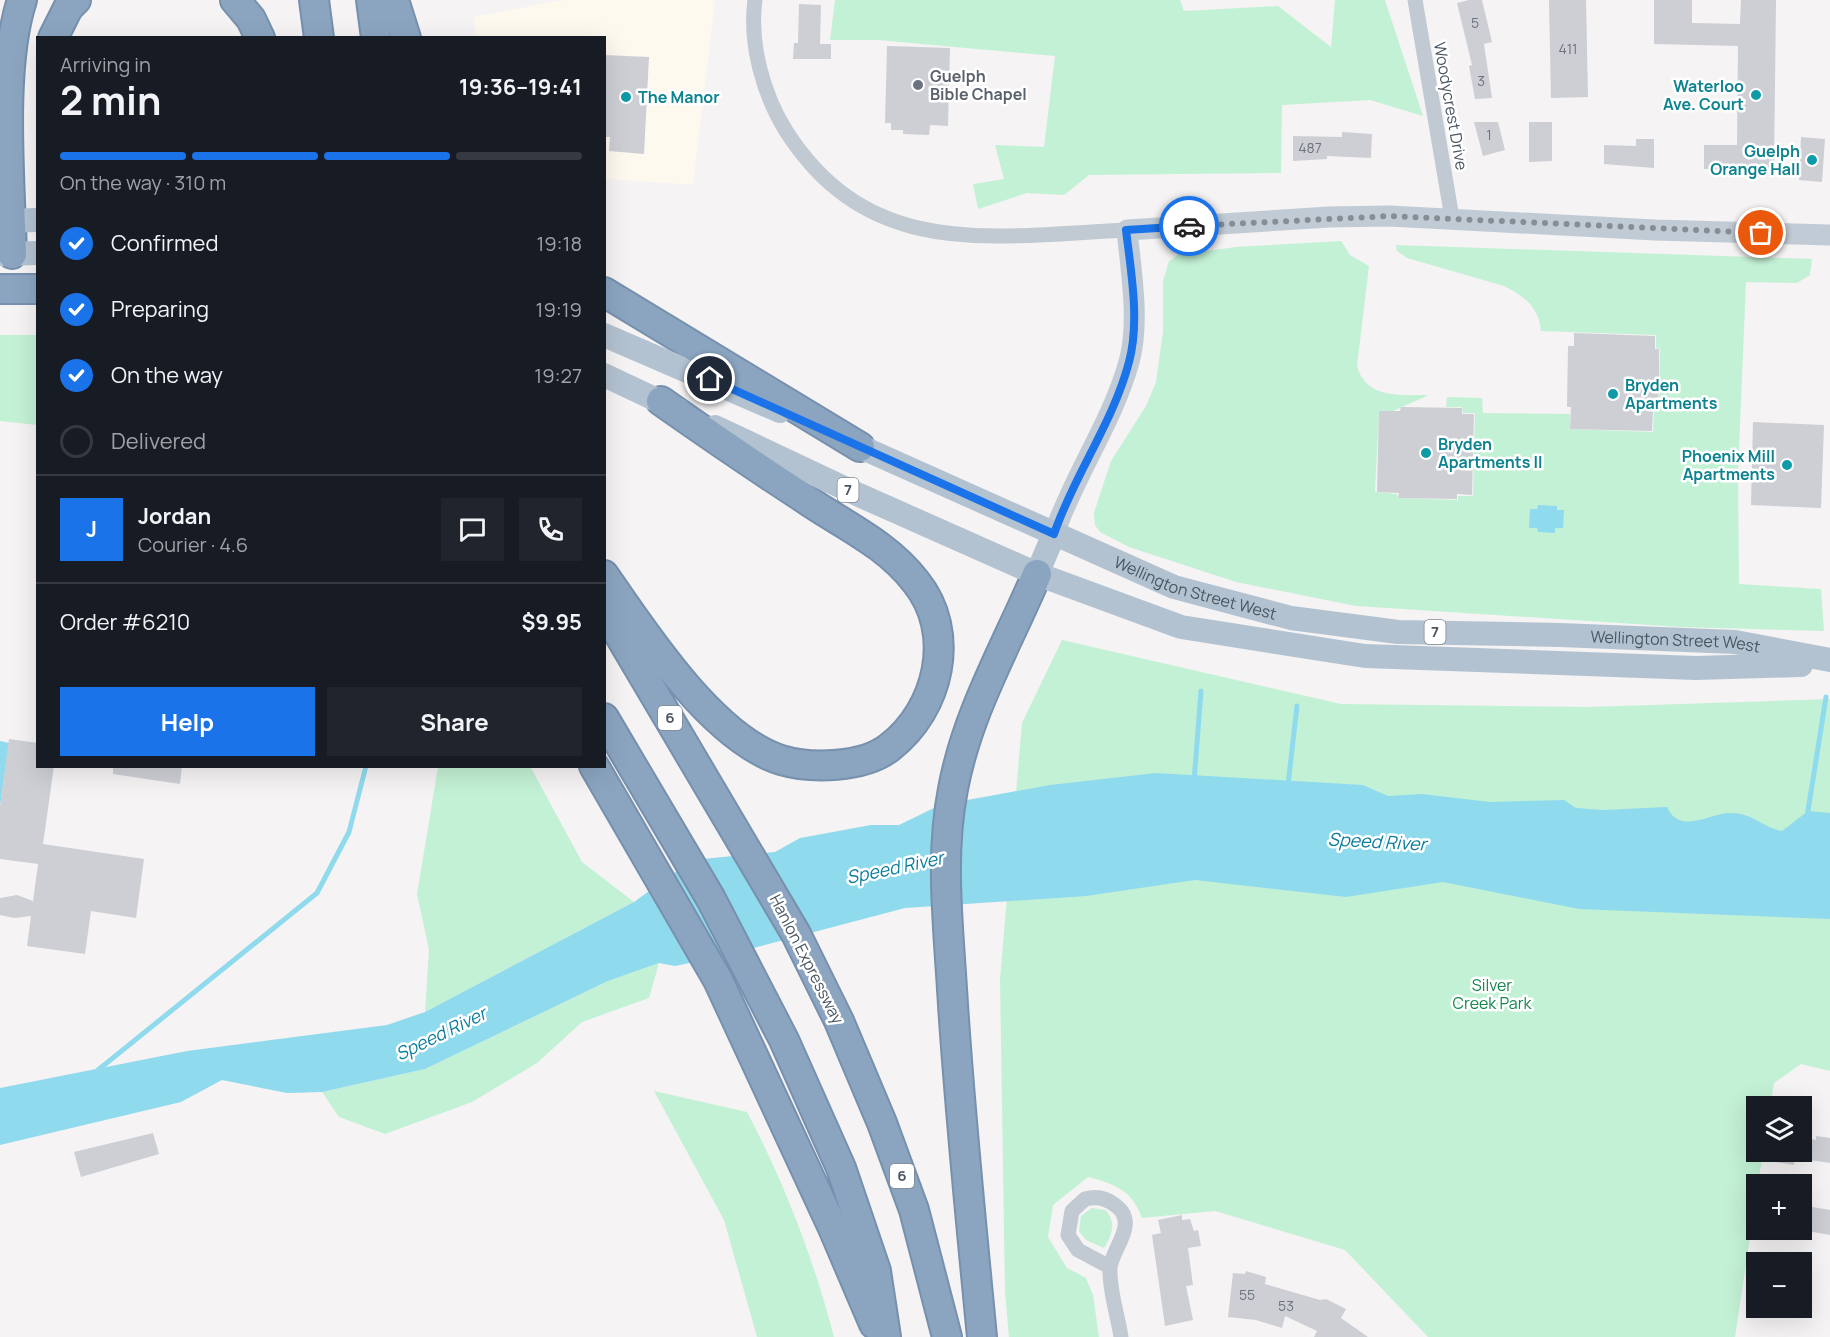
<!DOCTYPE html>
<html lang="en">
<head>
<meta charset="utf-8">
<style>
	:root { --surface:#171b24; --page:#20242c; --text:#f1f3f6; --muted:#9ea1a6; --line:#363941; --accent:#1a73e8 }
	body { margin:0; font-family:Manrope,sans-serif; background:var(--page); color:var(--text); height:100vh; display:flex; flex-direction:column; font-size:22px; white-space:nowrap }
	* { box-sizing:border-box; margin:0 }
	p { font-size:20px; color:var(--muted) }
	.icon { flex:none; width:33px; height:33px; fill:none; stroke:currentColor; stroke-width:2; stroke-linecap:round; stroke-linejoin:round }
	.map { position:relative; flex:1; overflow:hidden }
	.drawer { position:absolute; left:36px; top:36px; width:570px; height:732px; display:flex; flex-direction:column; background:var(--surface); border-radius:0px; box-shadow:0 6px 24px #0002 }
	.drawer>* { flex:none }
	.controls { position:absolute; left:1746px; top:1096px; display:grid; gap:12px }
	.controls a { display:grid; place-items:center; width:66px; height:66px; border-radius:0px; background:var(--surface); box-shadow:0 6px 24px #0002; font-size:30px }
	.pin { position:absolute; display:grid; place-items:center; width:51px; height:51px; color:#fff; margin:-26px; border:3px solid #fff; border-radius:50%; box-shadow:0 2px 6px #0007 }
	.courier { position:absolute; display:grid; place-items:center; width:60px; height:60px; margin:-30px; border:4px solid #1a73e8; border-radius:50%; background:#fff; color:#222; box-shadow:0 2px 8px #0007 }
	.headline em { font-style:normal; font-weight:700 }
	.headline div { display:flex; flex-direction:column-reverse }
	.headline { display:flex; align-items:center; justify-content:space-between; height:102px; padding:0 24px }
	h1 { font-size:39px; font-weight:700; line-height:45px }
	.bar { display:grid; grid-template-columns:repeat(4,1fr); gap:9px 6px; align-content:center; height:72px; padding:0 24px }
	.bar i { height:8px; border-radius:4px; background:var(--line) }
	.bar .on { background:var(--accent) }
	.bar p { grid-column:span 4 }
	.line { display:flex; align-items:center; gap:15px; padding:0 24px; border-top:2px solid var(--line) }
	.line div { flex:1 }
	.round { display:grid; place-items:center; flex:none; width:63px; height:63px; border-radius:0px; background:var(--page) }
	ol { padding:0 24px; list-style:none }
	li { display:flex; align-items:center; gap:18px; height:66px }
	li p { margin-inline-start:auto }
	li .icon { padding:6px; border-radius:50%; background:var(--accent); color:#fff; stroke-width:4 }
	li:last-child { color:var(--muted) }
	li i { width:33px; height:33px; border:3px solid var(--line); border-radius:50% }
	.cta { display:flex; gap:12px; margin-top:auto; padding:12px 24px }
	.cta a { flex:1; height:69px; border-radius:0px; background:var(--accent); color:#fff; font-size:24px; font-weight:700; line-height:69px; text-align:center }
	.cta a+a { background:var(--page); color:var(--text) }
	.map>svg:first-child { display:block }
</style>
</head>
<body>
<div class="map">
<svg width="1830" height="1337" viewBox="0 0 1830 1337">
	<rect width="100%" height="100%" fill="#f5f3f3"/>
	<!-- commercial -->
	<polygon fill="#fdf9ef" points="563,0 715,0 693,185 605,179 604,38 476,37 474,17"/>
	<!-- green -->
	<g fill="#c3f1d5">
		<polygon points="835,0 1180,0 1184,11 1278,6 1331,47 1335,0 1385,0 1423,116 1370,100 1282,105 1281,173 1089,175 1064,195 1027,193 978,209 973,184 1004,179 995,145 1044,147 1055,56 878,40 830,40"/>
		<path d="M 1341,241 L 1350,255 L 1369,266 L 1357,366 C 1366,399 1400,395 1429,395 L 1393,411 L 1379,411 L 1375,492 L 1397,494 L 1398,498 L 1458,500 L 1458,496 L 1473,496 L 1475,413 L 1463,413 L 1462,407 L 1446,407 L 1447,397 L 1482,398 L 1483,413 L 1570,414 L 1570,429 L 1653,432 L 1654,411 L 1659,410 L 1660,349 L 1656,348 L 1656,335 L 1541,331 C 1539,307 1524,296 1504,286 L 1407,258 L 1397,251 L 1396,245 L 1812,259 L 1810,275 L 1797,283 L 1746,282 L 1738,472 L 1739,584 L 1821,589 L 1824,631 L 1681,627 L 1356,606 L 1236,582 L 1129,547 L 1100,532 L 1095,525 L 1094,513 L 1111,461 L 1146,406 L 1156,382 L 1163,332 L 1163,281 L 1169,261 L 1178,255 L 1236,247 Z"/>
		<polygon points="0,335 37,335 37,425 0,421"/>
		<path d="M 1062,640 L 1341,704 L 1589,707 L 1830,699 L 1830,1071 L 1801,1064 L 1774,1083 L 1770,1107 L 1756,1107 L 1756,1152 L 1763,1152 L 1735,1337 L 1428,1337 L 1345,1250 L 1215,1211 L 1142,1218 C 1132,1190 1115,1184 1088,1177 L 1053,1205 L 1048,1237 L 1067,1268 L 1086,1278 L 1093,1295 L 1099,1337 L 1009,1337 L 1005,1292 L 1000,979 L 1022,723 Z"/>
		<polygon points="530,766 582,862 634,902 425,1012 429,950 417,894 438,767"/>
		<polygon points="659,963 649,998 582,1022 537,1063 472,1102 385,1134 339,1117 322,1092 425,1069 608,981"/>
		<path d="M 654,1091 L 747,1112 C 784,1182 814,1260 834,1337 L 757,1337 L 724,1220 Z"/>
		<path d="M 1092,1208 L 1105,1210 C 1117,1221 1112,1236 1104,1248 L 1086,1240 L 1079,1231 L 1081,1216 Z"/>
	</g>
	<!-- water -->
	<g fill="#90daee">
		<polygon points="1538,505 1557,506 1557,510 1564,510 1563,528 1555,528 1555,533 1538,532 1537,528 1529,528 1530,509 1537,509"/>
		<polygon points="0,741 9,743 0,807"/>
		<path d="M 1156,773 L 1363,785 L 1388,796 L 1422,794 L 1490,802 L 1564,800 L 1576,808 L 1603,810 L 1667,807 C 1681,837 1710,811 1734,813 C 1753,814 1764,828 1782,831 L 1808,811 L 1830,813 L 1830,919 L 1579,909 L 1443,882 L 1346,897 L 1195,880 L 1086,896 L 905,908 L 719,957 L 675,966 L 659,963 L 608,981 L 425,1069 L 322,1092 L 287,1093 L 222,1080 L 181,1102 L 0,1145 L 0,1088 L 187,1051 L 387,1025 L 425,1012 L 634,902 L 692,860 L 775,852 L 800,838 L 871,825 L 899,825 L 940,805 L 1050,785 Z"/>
	</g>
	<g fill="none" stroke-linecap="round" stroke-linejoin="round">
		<!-- stream -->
		<g stroke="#90daee" stroke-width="5">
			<polyline points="1194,782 1201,691"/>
			<polyline points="1288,785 1297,706"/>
			<polyline points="1807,817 1826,697"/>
			<polyline points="98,1070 317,893 349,832 366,766"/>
		</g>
	</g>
	<!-- building -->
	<g fill="#cdcfd5">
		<polygon points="1469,0 1482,0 1492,42 1484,44 1492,98 1475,99 1469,66 1472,65 1457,3"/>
		<polygon points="1549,0 1586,0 1588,97 1551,98"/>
		<polygon points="1654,0 1692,0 1692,23 1740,24 1741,0 1776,0 1774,170 1704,169 1704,145 1737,145 1738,46 1654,44"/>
		<polygon points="799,4 821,5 820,44 831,44 831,59 793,59 794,43 798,43"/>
		<polygon points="887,46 950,48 948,126 930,125 929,135 903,134 903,130 891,130 891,123 885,123"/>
		<polygon points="604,55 649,57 644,154 609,151 610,137 604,137"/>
		<polygon points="1474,122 1498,122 1505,150 1483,156"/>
		<polygon points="1529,122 1552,122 1552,161 1529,162"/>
		<polygon points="1342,132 1372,134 1371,158 1327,156 1327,159 1293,161 1293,136 1342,137"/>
		<polygon points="1801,137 1825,139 1822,182 1799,180"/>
		<polygon points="1636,139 1654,139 1654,168 1604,164 1604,145 1636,146"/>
		<polygon points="1574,333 1655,336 1655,349 1659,349 1659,380 1658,409 1653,409 1652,431 1570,429 1571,407 1567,407 1568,346 1574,346"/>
		<polygon points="1401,407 1462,408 1462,414 1474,414 1472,495 1457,494 1457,499 1398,498 1399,493 1377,492 1379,411 1400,411"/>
		<polygon points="1753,422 1824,425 1821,508 1751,505"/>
		<polygon points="9,739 38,743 38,766 54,766 43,844 144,859 136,918 91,911 85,954 27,946 31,916 14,918 0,915 0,898 17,895 33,901 38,864 0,859 0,807"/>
		<polygon points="113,766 182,766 180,784 113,774"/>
		<polygon points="153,1133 159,1154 81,1177 74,1152"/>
		<polygon points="1816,1136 1830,1138 1830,1163 1802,1159 1802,1137 1816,1140"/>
		<polygon points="1758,1152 1796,1152 1794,1165 1757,1159"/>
		<polygon points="1806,1206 1830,1210 1830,1235 1802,1230 1802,1209 1805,1209"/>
		<polygon points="1182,1215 1182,1220 1190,1219 1194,1231 1198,1230 1201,1246 1188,1248 1193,1285 1186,1286 1193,1320 1165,1326 1152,1235 1161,1233 1158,1220"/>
		<polygon points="1246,1271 1266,1277 1265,1284 1320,1300 1326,1299 1346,1309 1341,1318 1368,1337 1314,1337 1317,1331 1285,1316 1282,1328 1256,1320 1228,1317 1233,1273 1245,1274"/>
	</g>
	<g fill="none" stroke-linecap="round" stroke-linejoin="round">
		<defs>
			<g id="highway">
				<polyline points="235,0 251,19 260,38"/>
				<polyline points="314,0 319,38"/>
				<polyline points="371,0 376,38"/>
				<polyline points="394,0 406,38"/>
				<polyline points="53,38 68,8 76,0"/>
				<path d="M 12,254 C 10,179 0,67 22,0"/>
				<polyline points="0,289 38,289"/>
				<polyline points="604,292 860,447"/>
				<path d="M 604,575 C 644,633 712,738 781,760 C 811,769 864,768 890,747 C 939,709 957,633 916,582 C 886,543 843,525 804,498 C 756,467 708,434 661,401"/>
				<polyline points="604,609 796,934 839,1021 882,1123 914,1210 947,1337"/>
				<polyline points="604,718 711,899 784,1040 841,1168 876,1271 886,1337"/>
				<polyline points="594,766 718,980 833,1228 874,1324"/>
				<path d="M 982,1337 C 971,1221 959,1105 952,989 C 948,922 940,855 953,789 C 967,713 1007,645 1037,574"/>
			</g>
		</defs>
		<!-- highway casing -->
		<use href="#highway" stroke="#7690ad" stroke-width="32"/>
		<!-- street -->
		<g stroke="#c1cad2" stroke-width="15">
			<path d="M 755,0 C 749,43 763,94 786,131 C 870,262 993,236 1127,230"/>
			<polyline points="1415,0 1452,218"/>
			<path d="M 1110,1267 L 1078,1250 L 1068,1235 L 1072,1211 L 1085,1199 C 1096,1196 1106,1198 1115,1205 C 1140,1223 1112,1248 1110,1268 C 1109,1290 1118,1316 1121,1337"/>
		</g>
		<!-- secondary -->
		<path stroke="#c1cbd6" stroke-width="21" d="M 1054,534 C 1074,475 1112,423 1129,362 C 1140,322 1131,272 1127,230 L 1329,217 L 1390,216 L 1655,230 L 1830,235"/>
		<!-- primary -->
		<g stroke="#b3c2d1" stroke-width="24">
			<polyline points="0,221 38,220"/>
			<polyline points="0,254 38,253"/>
			<polyline points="604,335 780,411"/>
			<polyline points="604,375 678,410"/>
			<polyline points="715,427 859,495 1037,574 1181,627 1365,656 1696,668 1801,665"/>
			<path id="s1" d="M 845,440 L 1174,587 L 1291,618 L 1398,632 L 1560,635 L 1735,642 L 1830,660"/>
			<polyline points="1037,574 1054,534"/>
		</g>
		<!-- highway -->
		<use href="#highway" stroke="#8ba5c1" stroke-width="28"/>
	</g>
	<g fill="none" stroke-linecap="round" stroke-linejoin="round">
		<!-- done -->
		<polyline stroke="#868d94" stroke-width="6" stroke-dasharray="0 10.8" points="1189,226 1390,216 1761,233"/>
		<!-- route -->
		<path stroke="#1a73e8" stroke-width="8" d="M 710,379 L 1054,534 C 1074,475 1113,423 1129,362 C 1140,321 1131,272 1126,230 L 1189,226"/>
	</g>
	<!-- markers -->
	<circle fill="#6b7280" stroke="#fff" stroke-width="2" cx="918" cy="85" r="6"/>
	<g fill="#0f9aa8" stroke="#fff" stroke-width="2">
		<circle cx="1756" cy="95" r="6"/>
		<circle cx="626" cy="97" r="6"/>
		<circle cx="1812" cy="160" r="6"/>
		<circle cx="1613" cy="394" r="6"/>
		<circle cx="1426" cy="453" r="6"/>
		<circle cx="1787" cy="465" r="6"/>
	</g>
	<g text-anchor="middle" stroke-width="5" stroke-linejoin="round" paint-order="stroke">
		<!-- number labels -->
		<g font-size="14" fill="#6b747e">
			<text x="1475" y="28">5</text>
			<text x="1568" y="54">411</text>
			<text x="1481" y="86">3</text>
			<text x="1489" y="140">1</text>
			<text x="1310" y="153">487</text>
			<text x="1247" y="1300">55</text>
			<text x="1286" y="1311">53</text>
		</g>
		<!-- shield labels -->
		<g fill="#fff" stroke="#808990" stroke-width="1.5">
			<rect x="837.5" y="478" width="21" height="24" rx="4.5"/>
			<rect x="1424.5" y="620" width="21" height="24" rx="4.5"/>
			<rect x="658" y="706" width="24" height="24" rx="4.5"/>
			<rect x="890" y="1164" width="24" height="24" rx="4.5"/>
		</g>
		<g font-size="15" font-weight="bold" fill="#4a5661">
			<text x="848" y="495">7</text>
			<text x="1435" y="637">7</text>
			<text x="670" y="723">6</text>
			<text x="902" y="1181">6</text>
		</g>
		<!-- worship labels -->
		<g font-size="16" font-weight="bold" fill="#5b616d" stroke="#fff" text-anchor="start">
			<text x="930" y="82">Guelph<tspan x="930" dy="18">Bible Chapel</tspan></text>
		</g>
		<!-- culture labels -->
		<g font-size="16" font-weight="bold" fill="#0d838f" stroke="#fff" text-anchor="end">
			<text x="1744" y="92">Waterloo<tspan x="1744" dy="18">Ave. Court</tspan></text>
			<text x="638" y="103" text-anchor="start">The Manor</text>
			<text x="1800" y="157">Guelph<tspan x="1800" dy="18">Orange Hall</tspan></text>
			<text x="1625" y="391" text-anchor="start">Bryden<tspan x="1625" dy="18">Apartments</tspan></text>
			<text x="1438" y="450" text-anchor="start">Bryden<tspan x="1438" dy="18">Apartments II</tspan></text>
			<text x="1775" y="462">Phoenix Mill<tspan x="1775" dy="18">Apartments</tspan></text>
		</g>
		<!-- street labels -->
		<g font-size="16" fill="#4a5661" stroke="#fff">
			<text transform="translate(1451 106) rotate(80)" y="6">Woodycrest Drive</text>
			<text dy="6" stroke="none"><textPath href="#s1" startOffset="381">Wellington Street West</textPath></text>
			<text dy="6" stroke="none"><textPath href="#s1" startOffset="867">Wellington Street West</textPath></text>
			<text transform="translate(807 959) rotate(63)" y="6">Hanlon Expressway</text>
		</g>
		<!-- park labels -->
		<g font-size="16" fill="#17864f" stroke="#fff">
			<text x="1492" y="991">Silver<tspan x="1492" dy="18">Creek Park</tspan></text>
		</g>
		<!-- water labels -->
		<g font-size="18" font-style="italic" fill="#0c7c9b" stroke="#fff">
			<text transform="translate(1377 842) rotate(3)" y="6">Speed River</text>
			<text transform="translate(895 868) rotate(-12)" y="6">Speed River</text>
			<text transform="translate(441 1034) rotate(-26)" y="6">Speed River</text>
		</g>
	</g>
</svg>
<div class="controls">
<a><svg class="icon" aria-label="layers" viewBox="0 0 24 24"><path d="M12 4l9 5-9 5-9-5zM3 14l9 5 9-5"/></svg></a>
<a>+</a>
<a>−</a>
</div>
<div class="pin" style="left:1761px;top:233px;background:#ea580c"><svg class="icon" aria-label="bag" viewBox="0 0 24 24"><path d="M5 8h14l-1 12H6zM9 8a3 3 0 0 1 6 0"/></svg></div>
<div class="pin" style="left:710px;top:379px;background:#1f2937"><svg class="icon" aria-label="home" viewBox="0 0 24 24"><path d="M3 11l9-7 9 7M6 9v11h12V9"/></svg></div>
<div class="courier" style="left:1189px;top:226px"><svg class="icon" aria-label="car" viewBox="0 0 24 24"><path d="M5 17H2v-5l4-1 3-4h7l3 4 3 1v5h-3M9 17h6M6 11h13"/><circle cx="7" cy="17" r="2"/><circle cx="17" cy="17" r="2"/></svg></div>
<section class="drawer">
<div class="headline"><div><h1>2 min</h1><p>Arriving in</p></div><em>19:36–19:41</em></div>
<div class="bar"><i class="on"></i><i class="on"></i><i class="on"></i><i></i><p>On the way · 310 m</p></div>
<ol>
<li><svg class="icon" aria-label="check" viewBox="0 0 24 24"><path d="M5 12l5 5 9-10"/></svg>Confirmed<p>19:18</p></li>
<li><svg class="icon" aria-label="check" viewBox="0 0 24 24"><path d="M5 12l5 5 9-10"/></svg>Preparing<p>19:19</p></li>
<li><svg class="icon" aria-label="check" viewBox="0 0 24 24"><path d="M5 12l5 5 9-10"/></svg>On the way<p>19:27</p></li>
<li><i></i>Delivered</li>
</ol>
<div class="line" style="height:108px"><b class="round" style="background:var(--accent);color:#fff">J</b><div><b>Jordan</b><p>Courier · 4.6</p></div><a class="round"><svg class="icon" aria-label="chat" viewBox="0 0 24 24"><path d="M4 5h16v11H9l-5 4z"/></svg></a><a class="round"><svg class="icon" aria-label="phone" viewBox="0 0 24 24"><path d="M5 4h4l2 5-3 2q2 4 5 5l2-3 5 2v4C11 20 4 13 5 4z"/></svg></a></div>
<div class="line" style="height:78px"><div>Order #6210</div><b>$9.95</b></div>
<div class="cta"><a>Help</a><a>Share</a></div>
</section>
</div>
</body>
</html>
